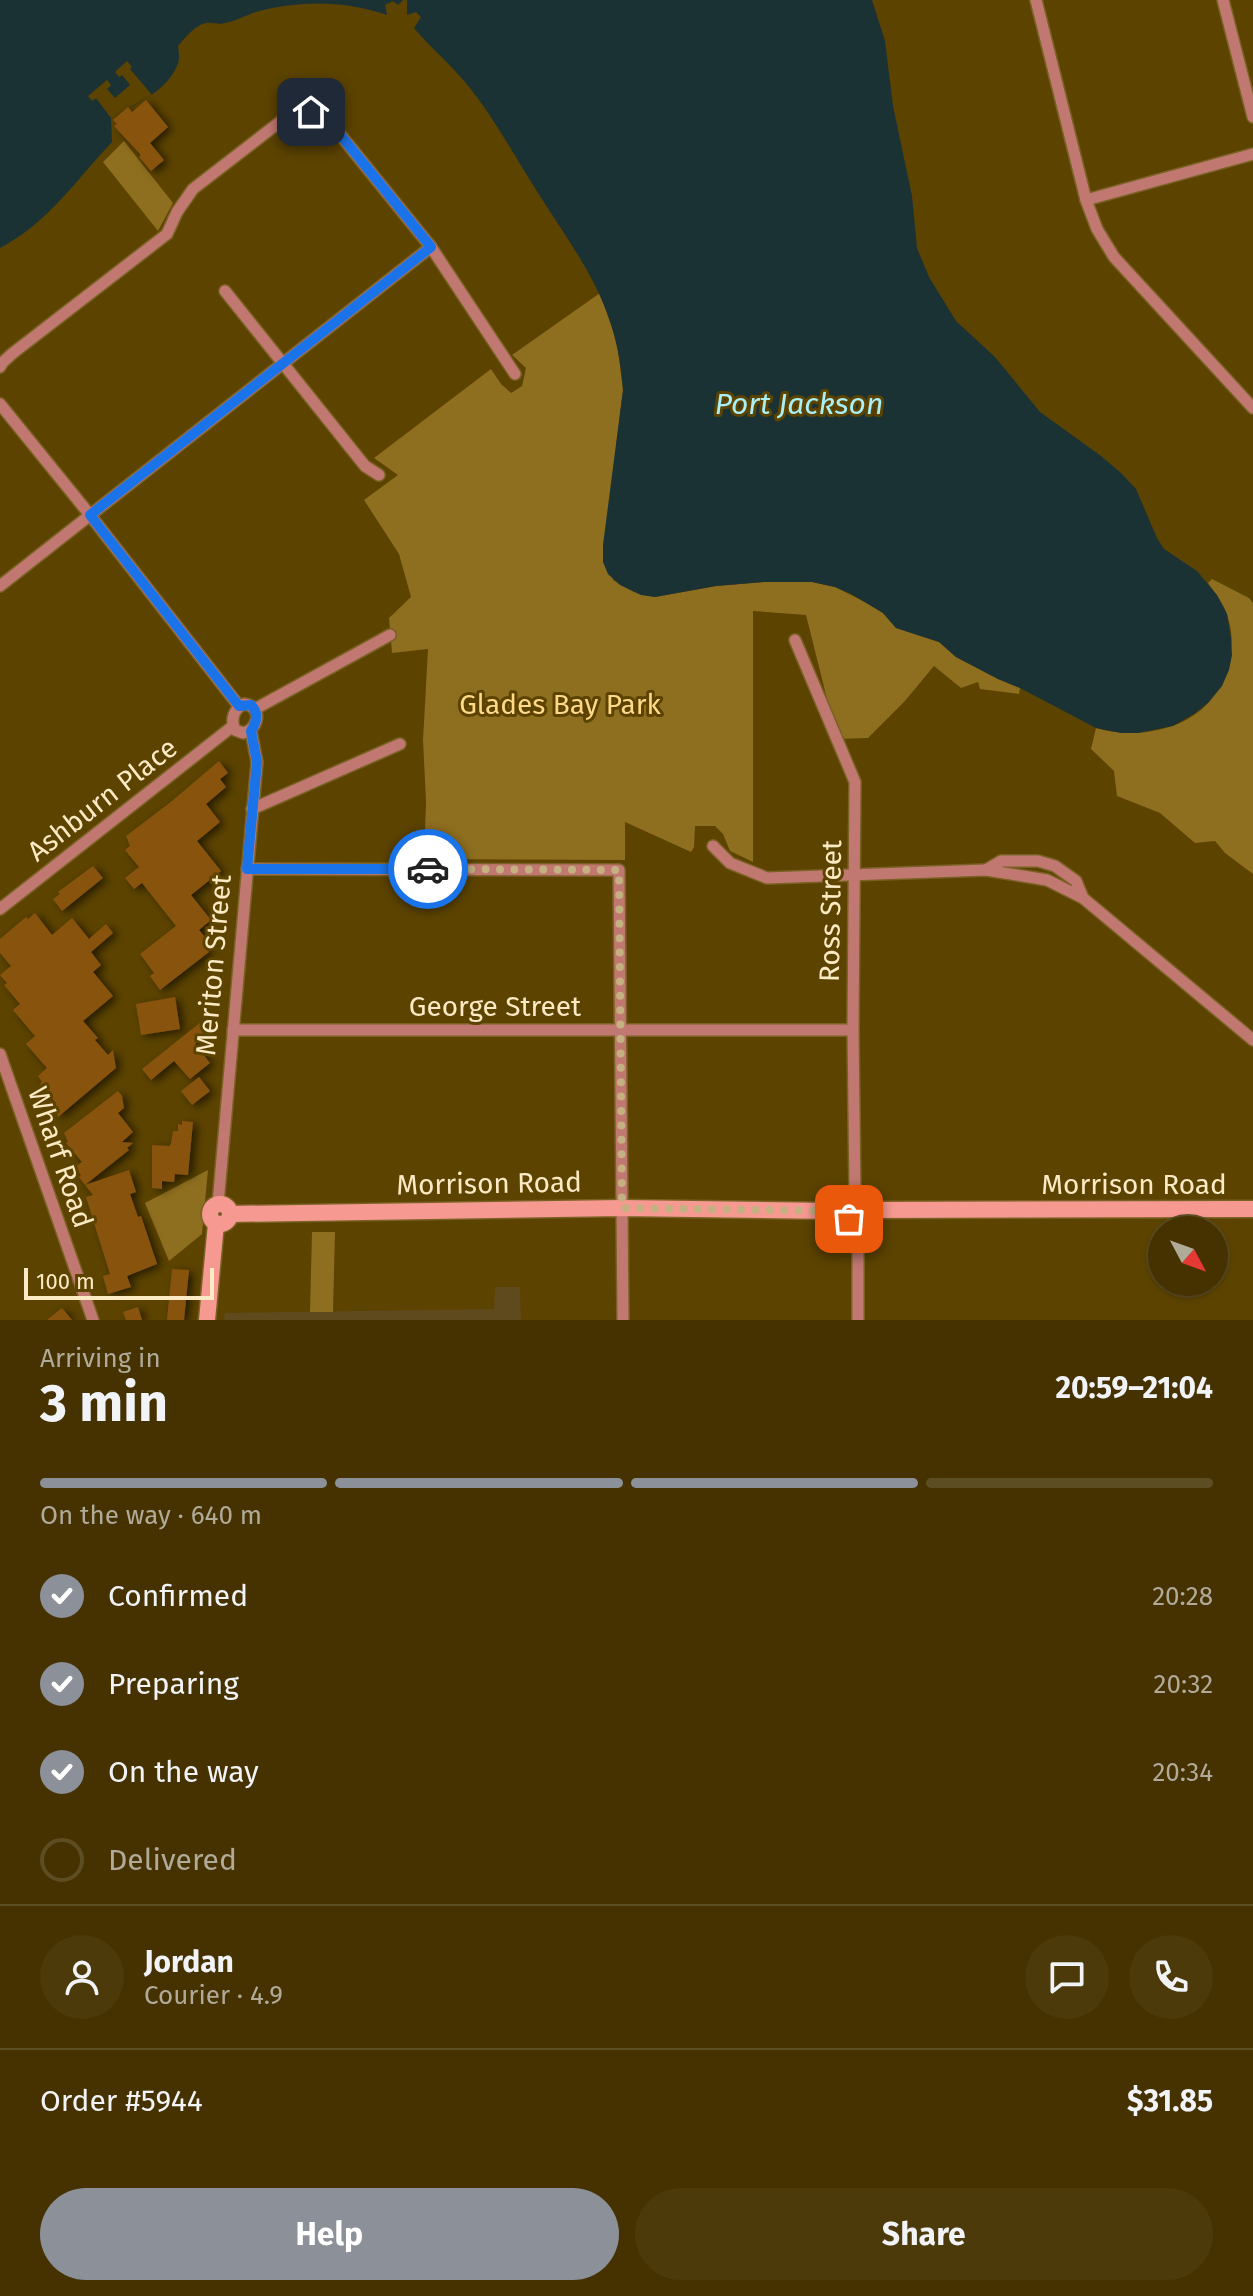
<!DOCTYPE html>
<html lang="en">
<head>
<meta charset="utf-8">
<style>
	:root { --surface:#453200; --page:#4c3a0a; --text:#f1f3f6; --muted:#b0aa99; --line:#5d4d22; --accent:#8c9099 }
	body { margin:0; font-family:"Fira Sans",sans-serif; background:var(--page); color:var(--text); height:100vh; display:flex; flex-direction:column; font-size:30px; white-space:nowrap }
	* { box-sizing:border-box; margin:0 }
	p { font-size:26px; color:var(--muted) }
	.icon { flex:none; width:44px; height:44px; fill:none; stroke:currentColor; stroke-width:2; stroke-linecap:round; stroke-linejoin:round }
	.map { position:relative; height:1320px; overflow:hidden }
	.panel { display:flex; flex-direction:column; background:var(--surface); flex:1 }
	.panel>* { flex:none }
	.needle { width:52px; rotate:131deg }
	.buttons { position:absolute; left:1148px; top:1216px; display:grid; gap:16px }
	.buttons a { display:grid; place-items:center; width:80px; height:80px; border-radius:50%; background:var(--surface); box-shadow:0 2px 6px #0004,0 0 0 2px var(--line); font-size:40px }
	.scale { position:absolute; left:24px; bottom:20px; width:190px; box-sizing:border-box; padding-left:8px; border:4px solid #fceac5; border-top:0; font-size:22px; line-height:28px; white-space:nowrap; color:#fceac5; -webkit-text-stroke:6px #5c4300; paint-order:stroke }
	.pin { position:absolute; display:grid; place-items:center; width:68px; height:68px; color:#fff; margin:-34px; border-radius:16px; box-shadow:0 4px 12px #0006 }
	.courier { position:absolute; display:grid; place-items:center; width:80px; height:80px; margin:-40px; border:6px solid #1a73e8; border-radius:50%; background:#fff; color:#222; box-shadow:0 2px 10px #0007 }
	.summary em { font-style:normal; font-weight:700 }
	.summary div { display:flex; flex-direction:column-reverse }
	.summary { display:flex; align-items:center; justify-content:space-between; height:136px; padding:0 40px }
	h1 { font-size:52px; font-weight:700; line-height:60px }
	.bar { display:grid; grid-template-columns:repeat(4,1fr); gap:12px 8px; align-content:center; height:96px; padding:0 40px }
	.bar i { height:10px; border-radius:6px; background:var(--line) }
	.bar .active { background:var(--accent) }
	.bar p { grid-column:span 4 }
	.line { display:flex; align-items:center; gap:20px; padding:0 40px; border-top:2px solid var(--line) }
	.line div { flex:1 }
	.round { display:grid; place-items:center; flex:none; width:84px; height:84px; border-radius:42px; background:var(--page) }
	ol { padding:0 40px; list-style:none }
	li { display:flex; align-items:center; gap:24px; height:88px }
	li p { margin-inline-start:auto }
	li .icon { padding:8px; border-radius:50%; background:var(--accent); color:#fff; stroke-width:4 }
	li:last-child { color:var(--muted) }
	li i { width:44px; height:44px; border:4px solid var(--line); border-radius:50% }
	.button { display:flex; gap:16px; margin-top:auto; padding:16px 40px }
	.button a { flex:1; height:92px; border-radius:48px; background:var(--accent); color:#fff; font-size:32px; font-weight:700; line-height:92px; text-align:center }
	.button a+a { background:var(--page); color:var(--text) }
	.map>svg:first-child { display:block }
</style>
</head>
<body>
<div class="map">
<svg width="1253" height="1320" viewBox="0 0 1253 1320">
	<defs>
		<filter id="shadow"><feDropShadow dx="4.5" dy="2.5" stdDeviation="4" flood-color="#0009"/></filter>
	</defs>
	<rect width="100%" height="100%" fill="#5c4300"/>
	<!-- built -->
	<polygon fill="#5e4a1c" points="495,1287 520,1287 521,1320 224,1320 225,1313 494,1309"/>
	<!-- green -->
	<g fill="#8e6e1f">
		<polygon points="124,141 173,203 158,231 103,162"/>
		<polygon points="600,293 617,342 623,390 609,505 613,580 634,592 655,597 716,586 764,582 812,582 835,587 867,603 883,613 896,628 939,642 956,657 998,679 1020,688 1019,694 980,689 978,682 961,688 934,666 904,702 868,738 837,739 806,615 753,611 753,862 730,851 723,834 715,826 695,826 694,847 691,852 625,822 625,860 424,859 426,802 423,740 428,649 392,653 389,618 411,597 399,554 364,500 398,475 374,458 491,369 501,384 511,393 522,386 526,368 512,355"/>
		<path d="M 1212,579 L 1249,598 L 1253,603 L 1253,874 L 1225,853 L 1215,841 L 1195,843 L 1160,813 L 1117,796 L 1114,771 L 1091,749 L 1096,728 C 1132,739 1182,732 1208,703 C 1214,696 1218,684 1222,675 C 1232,655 1235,638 1227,615 C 1224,604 1215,593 1208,583 Z"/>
		<polygon points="208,1170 202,1234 169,1261 145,1203"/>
		<polygon points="312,1232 335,1232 333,1312 310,1312"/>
	</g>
	<!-- water -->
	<g fill="#1b3235">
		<path d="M 0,0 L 403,0 L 398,5 L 393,1 L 385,5 L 387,15 C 346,1 302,0 259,11 C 248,14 236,21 225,23 C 219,25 212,22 206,23 C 195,25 185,38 178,46 C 179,53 180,60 177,66 C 166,92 134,105 111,118 L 112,142 C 76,180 48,223 0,248 Z"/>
		<path d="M 407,0 L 872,0 L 885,41 L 893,106 L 912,196 L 917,248 L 929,277 L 956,321 L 995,357 L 1040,412 L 1101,456 L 1120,472 L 1136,489 L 1157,538 L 1164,549 L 1197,571 L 1217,595 L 1227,614 L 1231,638 L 1232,655 L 1229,670 L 1222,686 L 1209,702 L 1194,714 L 1173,726 L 1138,733 L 1121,733 L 1096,728 L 1020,688 L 998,679 L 956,657 L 939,642 L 896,628 L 883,613 L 851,594 L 835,587 L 812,582 L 764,582 L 716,586 L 655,597 L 641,595 L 620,585 L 608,574 L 603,562 L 603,545 L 623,390 C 617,300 578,257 533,185 C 511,150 491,113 465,82 C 449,63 430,47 414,28 L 421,17 L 416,12 L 407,15 Z"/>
	</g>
	<!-- pier -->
	<polygon fill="#5c4300" points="127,61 132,67 130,69 152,95 111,118 96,98 92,101 88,96 107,80 111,85 107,89 115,98 130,85 122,75 119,77 115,72"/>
	<!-- building -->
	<g fill="#885310" filter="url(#shadow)">
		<polygon points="146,100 168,127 150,143 164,160 151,171 139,157 141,155 114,126 117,124 113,120 128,107 132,112"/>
		<polygon points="219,761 228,773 220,779 226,787 206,804 220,822 197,841 221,871 191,895 211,920 199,930 209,942 204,946 209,952 160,990 150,976 154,973 140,954 176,926 142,883 134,889 125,878 139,867 125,850 130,846 126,836 172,801"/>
		<polygon points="93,866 103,878 62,911 53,899 60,894 58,892"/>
		<polygon points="35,913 52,935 72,918 89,939 106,924 113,933 91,952 101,965 93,972 113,996 83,1021 98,1038 95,1040 108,1055 113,1050 116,1068 58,1117 54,1105 56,1103 40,1084 42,1082 38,1076 47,1068 26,1044 35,1036 13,1010 20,1004 4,985 7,983 0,975 11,966 0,953 0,939 26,917 28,919"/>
		<polygon points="175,997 180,1029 141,1035 136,1004"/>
		<polygon points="201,1022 206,1028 206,1036 195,1044 210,1063 190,1079 174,1061 151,1080 142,1069"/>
		<polygon points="199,1077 210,1091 192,1105 181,1091"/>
		<polygon points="118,1091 122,1096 124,1108 118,1113 133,1132 122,1142 133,1143 127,1148 129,1150 85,1185 79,1177 81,1176 76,1166 82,1162 66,1143 68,1142 64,1133"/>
		<polygon points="182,1121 193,1122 188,1175 175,1174 174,1182 162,1181 162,1189 152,1188 152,1145 169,1146 171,1144 173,1131 178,1131 178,1124 182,1125"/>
		<polygon points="129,1170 136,1192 130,1194 138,1217 141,1216 157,1264 127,1276 131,1287 108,1294 103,1276 110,1274 86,1197 93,1195 85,1185"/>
		<polygon points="172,1269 189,1270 184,1320 167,1320"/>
		<polygon points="138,1307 142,1320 126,1320 123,1312"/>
		<polygon points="62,1308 72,1320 47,1320"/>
	</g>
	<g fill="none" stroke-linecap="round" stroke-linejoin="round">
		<defs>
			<g id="street">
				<polyline points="1036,0 1086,200 1097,229 1114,257 1253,408"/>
				<polyline points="1223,0 1253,117"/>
				<polyline points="1086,200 1253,154"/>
				<polyline points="225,291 365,466 379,475"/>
				<path d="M 0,367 L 3,362 L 13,353 L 167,234 L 177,212 L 193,189 L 285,118 C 308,109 315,111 334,127 L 431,247 L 515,374"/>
				<polyline points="0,404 90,515 239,706"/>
				<polyline points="0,586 431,247"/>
				<polyline points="795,640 855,782 853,1030 855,1195"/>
				<path d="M 244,704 C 263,706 259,730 243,733 L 235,730 C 230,720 234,708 244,704 Z"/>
				<polyline points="255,709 390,635"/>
				<polyline points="252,809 400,744"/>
				<polyline points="713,846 730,863 767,878 986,870 1047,880 1083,898 1253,1040"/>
				<polyline points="247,869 619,870 623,1320"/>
				<polyline points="986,870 1001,861 1038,861 1055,866 1076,881 1083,898"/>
				<polyline points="0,909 233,726"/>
				<polyline points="233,1030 853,1030"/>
				<polyline points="0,1054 93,1320"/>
				<polyline points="218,1204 257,762 251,731"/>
				<polyline points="858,1223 858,1320"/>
			</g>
			<g id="secondary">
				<circle cx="220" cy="1214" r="10"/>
				<polyline points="843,1208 851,1196 860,1195 867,1200 871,1210"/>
				<polyline points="843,1208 849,1219 858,1223 865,1219 871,1210"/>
				<polyline points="871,1210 1253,1209"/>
				<polyline points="230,1214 622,1208 833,1211 843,1208"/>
				<polyline points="207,1320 216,1224"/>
			</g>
		</defs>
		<!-- street casing -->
		<use href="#street" stroke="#796123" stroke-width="14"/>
		<!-- secondary casing -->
		<use href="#secondary" stroke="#796123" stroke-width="19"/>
		<!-- street -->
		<use href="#street" stroke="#c17871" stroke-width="11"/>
		<!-- secondary -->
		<use href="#secondary" stroke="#f69991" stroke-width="16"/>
	</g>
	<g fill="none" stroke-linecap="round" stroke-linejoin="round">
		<!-- done -->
		<polyline stroke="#c4b080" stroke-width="8" stroke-dasharray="0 14.4" points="428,869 619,870 622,1208 833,1211 843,1208 849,1219"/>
		<!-- route -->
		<path stroke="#1a73e8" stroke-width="10" d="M 311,112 L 321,116 L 334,127 L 431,247 L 90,515 L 239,706 L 251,705 C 259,713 257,722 251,731 L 257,762 L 247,869 L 428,869"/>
	</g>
	<g text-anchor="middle" stroke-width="6" stroke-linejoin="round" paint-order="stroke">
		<!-- park labels -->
		<g font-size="28" fill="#fed989" stroke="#5c4300">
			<text x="560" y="714">Glades Bay Park</text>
		</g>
		<!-- street labels -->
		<g font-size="28" fill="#fceac5" stroke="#5c4300">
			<text transform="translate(102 799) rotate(-38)" y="10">Ashburn Place</text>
			<text transform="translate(830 911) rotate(-89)" y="10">Ross Street</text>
			<text transform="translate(213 965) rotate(-85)" y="10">Meriton Street</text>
			<text x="495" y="1016">George Street</text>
			<text transform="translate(61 1157) rotate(71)" y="10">Wharf Road</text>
			<text transform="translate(489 1183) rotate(-1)" y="10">Morrison Road</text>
			<text x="1134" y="1194">Morrison Road</text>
		</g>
		<!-- water labels -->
		<g font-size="30" font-style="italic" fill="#a8eff8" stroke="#5c4300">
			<text x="799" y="414">Port Jackson</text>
		</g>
	</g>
</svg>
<div class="buttons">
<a><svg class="needle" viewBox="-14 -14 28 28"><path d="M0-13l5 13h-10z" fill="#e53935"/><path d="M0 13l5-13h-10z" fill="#b0aa99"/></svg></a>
</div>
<div class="scale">100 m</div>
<div class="pin" style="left:849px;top:1219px;background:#ea580c"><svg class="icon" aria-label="bag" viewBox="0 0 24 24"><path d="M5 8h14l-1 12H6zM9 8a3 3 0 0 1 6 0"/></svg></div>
<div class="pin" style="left:311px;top:112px;background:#1f2937"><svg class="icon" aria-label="home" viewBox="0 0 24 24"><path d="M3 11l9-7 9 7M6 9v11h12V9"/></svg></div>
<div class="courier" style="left:428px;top:869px"><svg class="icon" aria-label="car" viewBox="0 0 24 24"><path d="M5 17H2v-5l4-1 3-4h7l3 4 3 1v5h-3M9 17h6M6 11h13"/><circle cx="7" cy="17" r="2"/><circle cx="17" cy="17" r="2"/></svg></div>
</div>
<section class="panel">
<div class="summary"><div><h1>3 min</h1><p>Arriving in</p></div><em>20:59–21:04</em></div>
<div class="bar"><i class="active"></i><i class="active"></i><i class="active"></i><i></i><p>On the way · 640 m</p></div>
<ol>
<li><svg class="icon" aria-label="check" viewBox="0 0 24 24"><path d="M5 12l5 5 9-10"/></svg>Confirmed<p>20:28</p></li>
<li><svg class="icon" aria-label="check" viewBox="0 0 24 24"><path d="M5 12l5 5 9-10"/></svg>Preparing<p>20:32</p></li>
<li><svg class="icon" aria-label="check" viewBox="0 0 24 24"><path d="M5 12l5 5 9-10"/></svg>On the way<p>20:34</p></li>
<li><i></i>Delivered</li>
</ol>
<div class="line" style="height:144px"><a class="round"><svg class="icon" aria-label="person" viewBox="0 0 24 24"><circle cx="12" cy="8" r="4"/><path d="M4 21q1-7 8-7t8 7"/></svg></a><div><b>Jordan</b><p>Courier · 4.9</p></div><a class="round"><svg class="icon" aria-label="chat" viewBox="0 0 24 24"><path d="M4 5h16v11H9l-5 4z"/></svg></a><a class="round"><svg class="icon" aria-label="phone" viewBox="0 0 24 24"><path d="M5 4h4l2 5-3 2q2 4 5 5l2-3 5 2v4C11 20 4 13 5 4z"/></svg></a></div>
<div class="line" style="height:104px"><div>Order #5944</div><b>$31.85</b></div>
<div class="button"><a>Help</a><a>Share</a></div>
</section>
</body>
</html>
